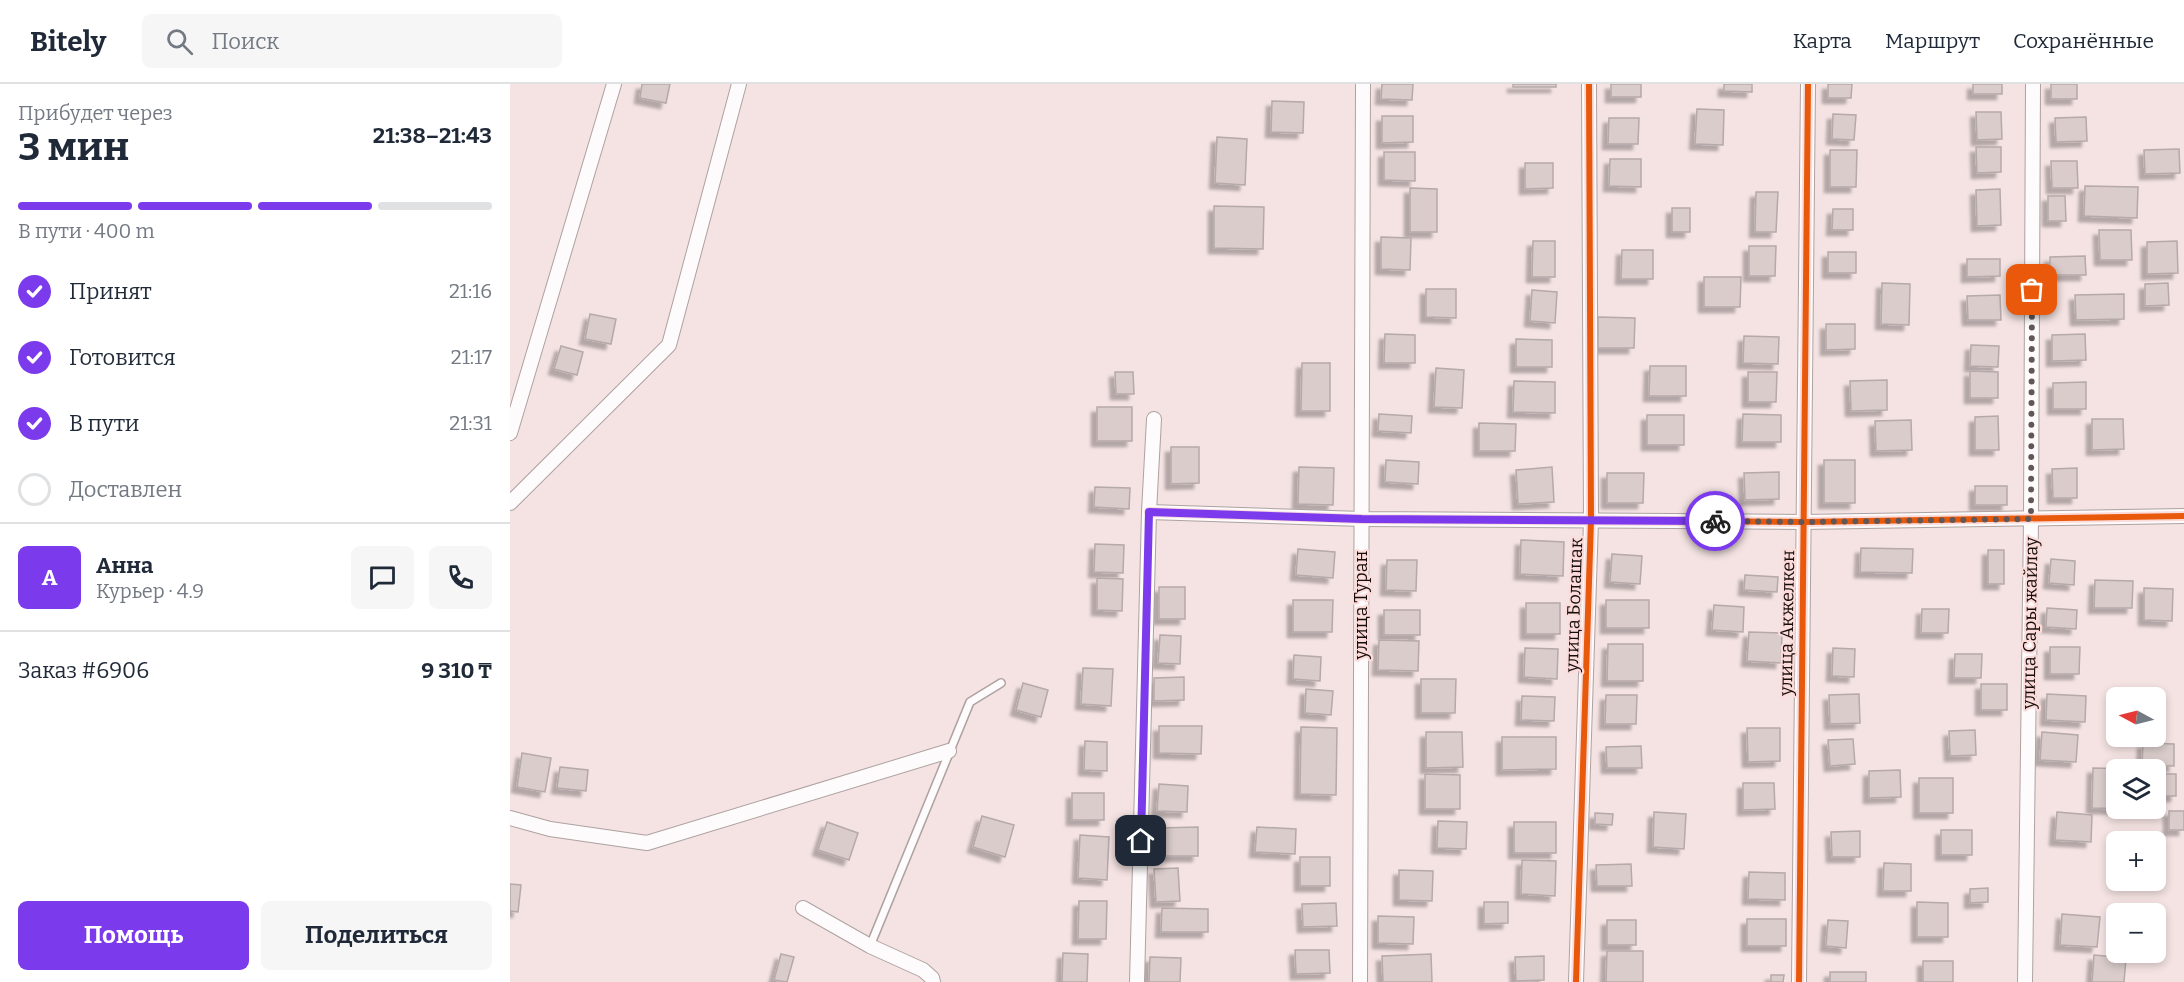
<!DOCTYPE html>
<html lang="ru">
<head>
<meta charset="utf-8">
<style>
	:root { --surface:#fff; --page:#f6f6f7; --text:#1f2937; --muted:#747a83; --line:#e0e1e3; --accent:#7c3aed }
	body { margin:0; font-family:Bitter,serif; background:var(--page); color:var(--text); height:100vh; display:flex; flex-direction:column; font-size:22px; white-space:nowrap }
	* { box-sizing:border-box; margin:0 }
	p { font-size:20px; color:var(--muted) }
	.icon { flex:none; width:33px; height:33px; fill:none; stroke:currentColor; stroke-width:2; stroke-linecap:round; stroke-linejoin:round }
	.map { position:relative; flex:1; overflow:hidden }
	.panel { display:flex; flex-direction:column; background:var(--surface); width:510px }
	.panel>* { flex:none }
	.needle { width:39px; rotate:277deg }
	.controls { position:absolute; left:1596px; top:603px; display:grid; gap:12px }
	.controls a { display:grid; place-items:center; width:60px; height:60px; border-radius:9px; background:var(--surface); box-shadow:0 3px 9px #0003; font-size:30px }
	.pin { position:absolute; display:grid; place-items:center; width:51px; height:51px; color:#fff; margin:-26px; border-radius:12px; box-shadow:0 3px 9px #0006 }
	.courier { position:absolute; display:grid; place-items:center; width:60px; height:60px; margin:-30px; border:4px solid #7c3aed; border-radius:50%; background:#fff; color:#222; box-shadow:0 2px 8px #0007 }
	.summary em { font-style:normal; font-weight:700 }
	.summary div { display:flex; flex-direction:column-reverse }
	.summary { display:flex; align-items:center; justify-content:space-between; height:102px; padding:0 18px }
	h1 { font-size:39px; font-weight:700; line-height:45px }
	.bar { display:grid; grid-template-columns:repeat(4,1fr); gap:9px 6px; align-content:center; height:72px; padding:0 18px }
	.bar i { height:8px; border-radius:4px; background:var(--line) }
	.bar .active { background:var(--accent) }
	.bar p { grid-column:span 4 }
	.line { display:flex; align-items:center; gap:15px; padding:0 18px; border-top:2px solid var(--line) }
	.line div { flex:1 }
	.round { display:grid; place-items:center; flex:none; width:63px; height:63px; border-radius:9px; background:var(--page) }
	ol { padding:0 18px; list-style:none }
	li { display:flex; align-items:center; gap:18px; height:66px }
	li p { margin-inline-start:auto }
	li .icon { padding:6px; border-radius:50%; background:var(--accent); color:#fff; stroke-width:4 }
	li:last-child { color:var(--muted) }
	li i { width:33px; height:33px; border:3px solid var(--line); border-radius:50% }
	.button { display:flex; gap:12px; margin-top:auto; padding:12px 18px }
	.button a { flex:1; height:69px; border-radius:9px; background:var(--accent); color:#fff; font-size:24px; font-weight:700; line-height:69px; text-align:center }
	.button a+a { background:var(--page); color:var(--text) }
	header { display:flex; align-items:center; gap:36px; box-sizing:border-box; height:84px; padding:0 30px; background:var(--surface); border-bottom:2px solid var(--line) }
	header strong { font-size:28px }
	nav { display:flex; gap:33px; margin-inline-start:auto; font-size:21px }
	.search { width:420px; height:54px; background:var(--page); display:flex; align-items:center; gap:15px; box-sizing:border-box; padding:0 21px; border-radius:9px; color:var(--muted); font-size:22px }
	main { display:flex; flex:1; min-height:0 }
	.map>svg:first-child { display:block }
</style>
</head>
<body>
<header>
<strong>Bitely</strong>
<div class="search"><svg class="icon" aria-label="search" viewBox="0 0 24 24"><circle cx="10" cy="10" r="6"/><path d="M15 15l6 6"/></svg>Поиск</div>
<nav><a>Карта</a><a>Маршрут</a><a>Сохранённые</a></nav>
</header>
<main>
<section class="panel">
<div class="summary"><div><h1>3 мин</h1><p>Прибудет через</p></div><em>21:38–21:43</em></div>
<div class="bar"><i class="active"></i><i class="active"></i><i class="active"></i><i></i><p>В пути · 400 m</p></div>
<ol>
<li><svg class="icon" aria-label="check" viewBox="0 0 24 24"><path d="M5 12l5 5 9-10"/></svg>Принят<p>21:16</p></li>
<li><svg class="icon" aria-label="check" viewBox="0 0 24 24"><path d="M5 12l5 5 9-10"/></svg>Готовится<p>21:17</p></li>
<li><svg class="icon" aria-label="check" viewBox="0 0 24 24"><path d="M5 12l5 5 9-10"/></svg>В пути<p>21:31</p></li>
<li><i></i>Доставлен</li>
</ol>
<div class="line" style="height:108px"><b class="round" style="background:var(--accent);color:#fff">А</b><div><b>Анна</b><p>Курьер · 4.9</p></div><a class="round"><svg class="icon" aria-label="chat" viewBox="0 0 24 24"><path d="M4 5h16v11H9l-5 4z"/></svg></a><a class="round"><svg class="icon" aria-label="phone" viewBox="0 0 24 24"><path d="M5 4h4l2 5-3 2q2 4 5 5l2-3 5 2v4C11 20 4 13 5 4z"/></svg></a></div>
<div class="line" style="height:78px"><div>Заказ #6906</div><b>9 310 ₸</b></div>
<div class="button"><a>Помощь</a><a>Поделиться</a></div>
</section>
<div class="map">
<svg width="1674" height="898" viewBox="0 0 1674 898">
	<defs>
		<filter id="shadow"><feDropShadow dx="-5.5" dy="5.5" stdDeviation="1.5" flood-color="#0004"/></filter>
	</defs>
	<rect width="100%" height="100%" fill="#f4e3e2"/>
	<!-- building -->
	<g fill="#d9cccb" stroke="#b6a9a9" stroke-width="1.5" filter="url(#shadow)">
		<polygon points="132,0 160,0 156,19 130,14"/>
		<polygon points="872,0 903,0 902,16 871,15"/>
		<rect x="1003" y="0" width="43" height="3"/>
		<rect x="1101" y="0" width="30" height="13"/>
		<polygon points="1214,0 1242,0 1242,8 1214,7"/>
		<polygon points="1318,0 1342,0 1341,14 1318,14"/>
		<rect x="1463" y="0" width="29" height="10"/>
		<rect x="1541" y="0" width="26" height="15"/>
		<polygon points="762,17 794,18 793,49 761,48"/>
		<polygon points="1187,25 1214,26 1213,61 1185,60"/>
		<polygon points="1466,28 1491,28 1492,55 1467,56"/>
		<polygon points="1323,30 1346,31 1344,56 1322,55"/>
		<polygon points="872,32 903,32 903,58 872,59"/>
		<polygon points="1576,33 1577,57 1546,58 1545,34"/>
		<polygon points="1099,34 1129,34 1128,60 1098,60"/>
		<polygon points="707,53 737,55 735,101 705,99"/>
		<polygon points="1466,63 1491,63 1491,88 1467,89"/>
		<polygon points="1669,65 1670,89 1635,90 1634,66"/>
		<polygon points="1320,66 1347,66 1346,103 1320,103"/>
		<polygon points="874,68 905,68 905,97 874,96"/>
		<polygon points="1100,75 1131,75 1131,103 1099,102"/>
		<polygon points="1541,77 1567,77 1568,104 1542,104"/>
		<polygon points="1015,79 1043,79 1043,104 1015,105"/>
		<polygon points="1575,102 1628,103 1627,134 1574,132"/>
		<polygon points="900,104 927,105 927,148 900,148"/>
		<polygon points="1490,105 1491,141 1467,142 1466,106"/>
		<polygon points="1246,108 1268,108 1266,148 1245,148"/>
		<polygon points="1538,112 1555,112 1556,137 1538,137"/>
		<polygon points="704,122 754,123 753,165 704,164"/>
		<rect x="1162" y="124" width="18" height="24"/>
		<polygon points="1323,125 1343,125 1343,146 1322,146"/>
		<polygon points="1589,146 1621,146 1622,176 1590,176"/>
		<polygon points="871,153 901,154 900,186 871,185"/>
		<polygon points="1023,157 1045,157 1045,193 1022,193"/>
		<polygon points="1667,157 1668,189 1637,190 1637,158"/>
		<polygon points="1239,162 1266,162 1265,192 1239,192"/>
		<polygon points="1112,166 1143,166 1143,195 1111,195"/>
		<rect x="1318" y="168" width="28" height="21"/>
		<polygon points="1575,172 1576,191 1540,191 1540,173"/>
		<polygon points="1457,175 1490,175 1490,192 1457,193"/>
		<polygon points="1194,193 1231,193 1230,223 1194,223"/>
		<polygon points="1372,199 1400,200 1399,241 1371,240"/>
		<polygon points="1658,199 1659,221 1635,222 1635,200"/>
		<polygon points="916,205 946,205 946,234 916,233"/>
		<polygon points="1022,206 1047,208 1045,239 1020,237"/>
		<polygon points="1614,210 1614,235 1566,236 1565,211"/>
		<polygon points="1490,211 1491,236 1458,236 1457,212"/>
		<polygon points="80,230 106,235 101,260 75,255"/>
		<polygon points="1088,233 1125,234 1124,264 1088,264"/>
		<polygon points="1316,240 1345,240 1345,265 1316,266"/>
		<polygon points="875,250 905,251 905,279 874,279"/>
		<polygon points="1575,250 1576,276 1542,277 1542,251"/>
		<polygon points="1234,252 1269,253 1268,280 1233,279"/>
		<polygon points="1006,255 1042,256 1042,283 1006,283"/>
		<polygon points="1461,261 1489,262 1488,283 1460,282"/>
		<polygon points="51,262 73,268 67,291 44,285"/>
		<polygon points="792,279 820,279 820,327 791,327"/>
		<polygon points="1140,282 1176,282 1176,312 1139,312"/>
		<polygon points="926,284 954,286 952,324 924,323"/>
		<polygon points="1460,287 1488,288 1488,314 1460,314"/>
		<polygon points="605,288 623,288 624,310 606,310"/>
		<polygon points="1238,288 1267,288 1266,318 1238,318"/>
		<polygon points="1377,296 1377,326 1341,327 1340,297"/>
		<polygon points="1004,297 1045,298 1045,329 1003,328"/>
		<polygon points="1576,298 1576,325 1543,325 1543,299"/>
		<rect x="587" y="323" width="35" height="34"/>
		<polygon points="869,330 902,332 901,349 868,347"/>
		<polygon points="1233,330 1271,331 1271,358 1232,358"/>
		<rect x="1137" y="331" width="37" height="30"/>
		<polygon points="1488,332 1489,366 1465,366 1465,333"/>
		<polygon points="1582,335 1613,335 1614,365 1582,366"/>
		<polygon points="1401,336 1402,366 1366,367 1365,337"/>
		<polygon points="969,339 1006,340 1005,367 969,367"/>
		<polygon points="661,363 689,363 689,399 661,400"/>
		<polygon points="876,376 909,378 908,400 875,398"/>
		<rect x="1314" y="376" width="31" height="43"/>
		<polygon points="789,383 824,384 823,421 788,420"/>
		<polygon points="1042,383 1044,418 1008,420 1006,386"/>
		<polygon points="1567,384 1567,414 1543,414 1542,385"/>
		<polygon points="1269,388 1269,415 1235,416 1234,389"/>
		<polygon points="1097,389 1134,389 1133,419 1097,419"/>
		<rect x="1465" y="402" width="32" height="19"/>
		<polygon points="585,403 620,404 619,425 584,423"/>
		<polygon points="1011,456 1054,458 1053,492 1010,490"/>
		<polygon points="585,460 614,461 613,489 584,488"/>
		<polygon points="1351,464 1403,465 1402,489 1350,488"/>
		<polygon points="788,465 825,468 823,494 786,491"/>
		<rect x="1478" y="466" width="16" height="34"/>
		<polygon points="1102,470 1132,472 1130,500 1100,498"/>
		<polygon points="1541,475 1565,477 1564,501 1539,499"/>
		<polygon points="877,476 907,476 906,507 876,506"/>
		<polygon points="1235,491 1268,493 1267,508 1234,506"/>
		<polygon points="587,494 613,495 612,527 587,526"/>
		<polygon points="1585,496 1623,497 1622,524 1584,524"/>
		<rect x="649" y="503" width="26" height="32"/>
		<polygon points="1634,504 1663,505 1662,537 1634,536"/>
		<polygon points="783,516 823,516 822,548 783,548"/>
		<rect x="1096" y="516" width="43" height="28"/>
		<rect x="1016" y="519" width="34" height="31"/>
		<polygon points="1204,521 1234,523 1233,548 1202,546"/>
		<polygon points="1537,524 1567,526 1566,545 1536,543"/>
		<polygon points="1412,525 1439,525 1438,549 1411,549"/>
		<rect x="874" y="526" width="36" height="25"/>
		<polygon points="1239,548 1272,549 1271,579 1237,577"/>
		<polygon points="650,551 671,552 670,580 648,579"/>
		<polygon points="869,556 909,557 908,587 868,586"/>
		<polygon points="1098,560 1133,560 1133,597 1097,597"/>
		<polygon points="1540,563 1570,563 1569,590 1540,590"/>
		<polygon points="1015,564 1048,565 1047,595 1014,593"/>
		<polygon points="1323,564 1345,565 1344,593 1322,592"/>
		<polygon points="1445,570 1472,570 1471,594 1444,594"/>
		<polygon points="784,571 811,573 810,597 783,595"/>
		<polygon points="573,584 603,585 601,622 571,620"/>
		<polygon points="674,593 674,616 644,617 644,594"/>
		<polygon points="911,595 946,595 945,629 911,629"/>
		<polygon points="513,599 538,606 531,633 506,626"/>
		<rect x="1471" y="600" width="26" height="26"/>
		<polygon points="796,605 823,607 821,631 795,629"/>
		<polygon points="1349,610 1350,639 1320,640 1319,611"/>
		<polygon points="1537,610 1576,612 1575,638 1536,636"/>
		<polygon points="1096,611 1127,611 1126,640 1095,640"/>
		<polygon points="1012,612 1045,613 1044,637 1011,636"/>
		<polygon points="649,642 692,642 691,670 649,669"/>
		<polygon points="791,643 827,644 826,711 790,710"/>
		<polygon points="1237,644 1270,644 1270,677 1238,678"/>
		<polygon points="1465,646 1466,671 1440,672 1439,647"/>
		<polygon points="916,648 952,648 953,683 916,684"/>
		<polygon points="1532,648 1568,651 1566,678 1530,676"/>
		<polygon points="992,653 1046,653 1046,685 992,686"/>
		<polygon points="1343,655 1345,680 1320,682 1318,656"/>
		<polygon points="575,657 597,658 597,687 574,686"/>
		<polygon points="1633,659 1664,660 1664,682 1632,681"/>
		<polygon points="1131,662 1132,684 1097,684 1096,663"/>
		<polygon points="12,669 41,674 35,708 7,703"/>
		<polygon points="50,683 78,686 76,707 47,704"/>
		<polygon points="1583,684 1621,685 1606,686 1606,724 1620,725 1582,724"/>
		<polygon points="1390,686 1391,713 1359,714 1359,687"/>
		<polygon points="915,690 950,691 950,725 915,725"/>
		<rect x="1646" y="690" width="20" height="22"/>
		<rect x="1409" y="694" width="34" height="35"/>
		<polygon points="1233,699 1264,699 1265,725 1233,726"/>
		<polygon points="649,700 678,702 677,728 647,727"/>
		<rect x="562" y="709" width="32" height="27"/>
		<rect x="1659" y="727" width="15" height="19"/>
		<polygon points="1144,728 1176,730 1174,765 1143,763"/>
		<polygon points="1547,728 1582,731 1581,758 1545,756"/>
		<polygon points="1085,729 1103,730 1102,741 1085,740"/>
		<polygon points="472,732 504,741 495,773 463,763"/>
		<polygon points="928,737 957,738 956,765 927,764"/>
		<polygon points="317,738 348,749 339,776 308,766"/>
		<rect x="1004" y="738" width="42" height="31"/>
		<polygon points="688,743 688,772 649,772 648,744"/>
		<polygon points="747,743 786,745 785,770 745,768"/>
		<rect x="1431" y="746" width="31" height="25"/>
		<polygon points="1350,747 1350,773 1322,773 1321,748"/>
		<polygon points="570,751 599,753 597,796 568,794"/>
		<rect x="790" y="773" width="30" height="29"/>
		<polygon points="1012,776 1046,777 1045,812 1011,810"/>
		<polygon points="1374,779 1401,780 1401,807 1373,807"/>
		<polygon points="1121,780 1122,802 1087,802 1086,781"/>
		<polygon points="668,784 670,817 646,818 644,785"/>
		<polygon points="889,786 923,787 922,817 889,816"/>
		<polygon points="1239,788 1275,789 1275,816 1238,815"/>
		<polygon points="0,800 11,801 8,828 0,827"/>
		<polygon points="1478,804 1478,818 1460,819 1460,805"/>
		<polygon points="569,817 597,817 596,855 568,855"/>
		<polygon points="974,818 998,818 998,839 974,840"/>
		<polygon points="1407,818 1438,819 1438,853 1407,853"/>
		<polygon points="826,819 827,842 793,843 792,820"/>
		<polygon points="652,824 698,825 698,848 651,848"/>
		<polygon points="1552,830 1590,833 1587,863 1550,861"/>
		<polygon points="868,832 904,833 903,860 868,859"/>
		<rect x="1237" y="835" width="39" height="27"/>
		<rect x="1097" y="836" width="29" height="25"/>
		<polygon points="1318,836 1338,837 1336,864 1316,862"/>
		<polygon points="785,866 819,866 820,889 786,890"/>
		<polygon points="1097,867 1133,867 1133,898 1096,898"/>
		<polygon points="553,869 578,870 577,898 552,898"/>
		<polygon points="271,870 284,873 277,898 264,896"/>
		<polygon points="921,870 922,898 873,898 872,872"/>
		<polygon points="1584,871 1616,874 1614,898 1582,898"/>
		<polygon points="1034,872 1034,896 1006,897 1005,873"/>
		<polygon points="640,873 671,874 670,898 639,898"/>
		<rect x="1413" y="877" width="30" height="21"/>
		<rect x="1320" y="888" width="36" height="10"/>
		<polygon points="1261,891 1274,891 1273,898 1261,898"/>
	</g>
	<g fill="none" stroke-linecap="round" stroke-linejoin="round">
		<defs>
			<polyline id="service" points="360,862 460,618 491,599"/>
			<g id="minor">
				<polyline points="0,349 104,0"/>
				<polyline points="0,419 159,261 229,0"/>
				<polyline points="639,428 852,435 1293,438 1674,432"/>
				<polyline points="0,734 40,745 137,759 439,667"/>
				<polyline points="293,824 360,862 413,886 422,894 423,898"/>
				<polyline points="627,898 639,428 644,335"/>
				<polyline points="850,898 853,0"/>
				<polyline points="1066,898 1081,436 1079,0"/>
				<polyline points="1289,898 1298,0"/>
				<polyline points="1515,898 1521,435 1523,0"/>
			</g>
		</defs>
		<!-- service casing -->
		<use href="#service" stroke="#aea2a1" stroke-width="10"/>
		<!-- minor casing -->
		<use href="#minor" stroke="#aea2a1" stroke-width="16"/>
		<!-- service -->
		<use href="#service" stroke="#fdfbfb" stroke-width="7"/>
		<!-- minor -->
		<use href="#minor" stroke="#fdfbfb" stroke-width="14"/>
		<defs>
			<g id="cycleway">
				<polyline points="639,428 852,435 1293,438 1674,432"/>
				<polyline points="1066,898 1081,436 1079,0"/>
				<polyline points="1289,898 1298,0"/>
			</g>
		</defs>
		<!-- cycleway casing -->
		<use href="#cycleway" stroke="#fbdcdb" stroke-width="10"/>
		<!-- cycleway -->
		<use href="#cycleway" stroke="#e8590c" stroke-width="6"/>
	</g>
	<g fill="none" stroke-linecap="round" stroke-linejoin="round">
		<!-- done -->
		<polyline stroke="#635756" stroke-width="6" stroke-dasharray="0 10.8" points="1205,437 1293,438 1521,435 1522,206"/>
		<!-- route -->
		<polyline stroke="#7c3aed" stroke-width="8" points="631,757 639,428 852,435 1205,437"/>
	</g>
	<g text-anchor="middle" stroke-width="4.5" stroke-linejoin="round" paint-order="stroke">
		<!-- street labels -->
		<g font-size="18" fill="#150b0b" stroke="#fbdcdb">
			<text transform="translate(851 521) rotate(-90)" y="6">улица Туран</text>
			<text transform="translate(1064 521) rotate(-88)" y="6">улица Болашак</text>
			<text transform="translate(1277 539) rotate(-89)" y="6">улица Акжелкен</text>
			<text transform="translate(1520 539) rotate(-89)" y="6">улица Сары жайлау</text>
		</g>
	</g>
</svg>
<div class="controls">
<a><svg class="needle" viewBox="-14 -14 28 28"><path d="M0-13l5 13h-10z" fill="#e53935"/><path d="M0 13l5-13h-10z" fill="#747a83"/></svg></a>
<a><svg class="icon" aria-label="layers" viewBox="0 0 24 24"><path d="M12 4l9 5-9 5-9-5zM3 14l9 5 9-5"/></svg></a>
<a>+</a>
<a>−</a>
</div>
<div class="pin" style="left:1522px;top:206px;background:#ea580c"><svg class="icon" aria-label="bag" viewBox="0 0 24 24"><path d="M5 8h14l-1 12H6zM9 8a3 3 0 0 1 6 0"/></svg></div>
<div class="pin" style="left:631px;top:757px;background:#1f2937"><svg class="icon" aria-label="home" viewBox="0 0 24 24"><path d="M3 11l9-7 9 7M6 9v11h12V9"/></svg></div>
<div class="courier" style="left:1205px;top:437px"><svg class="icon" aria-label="bike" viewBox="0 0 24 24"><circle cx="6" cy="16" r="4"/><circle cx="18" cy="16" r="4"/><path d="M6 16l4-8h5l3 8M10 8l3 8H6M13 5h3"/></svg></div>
</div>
</main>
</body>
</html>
